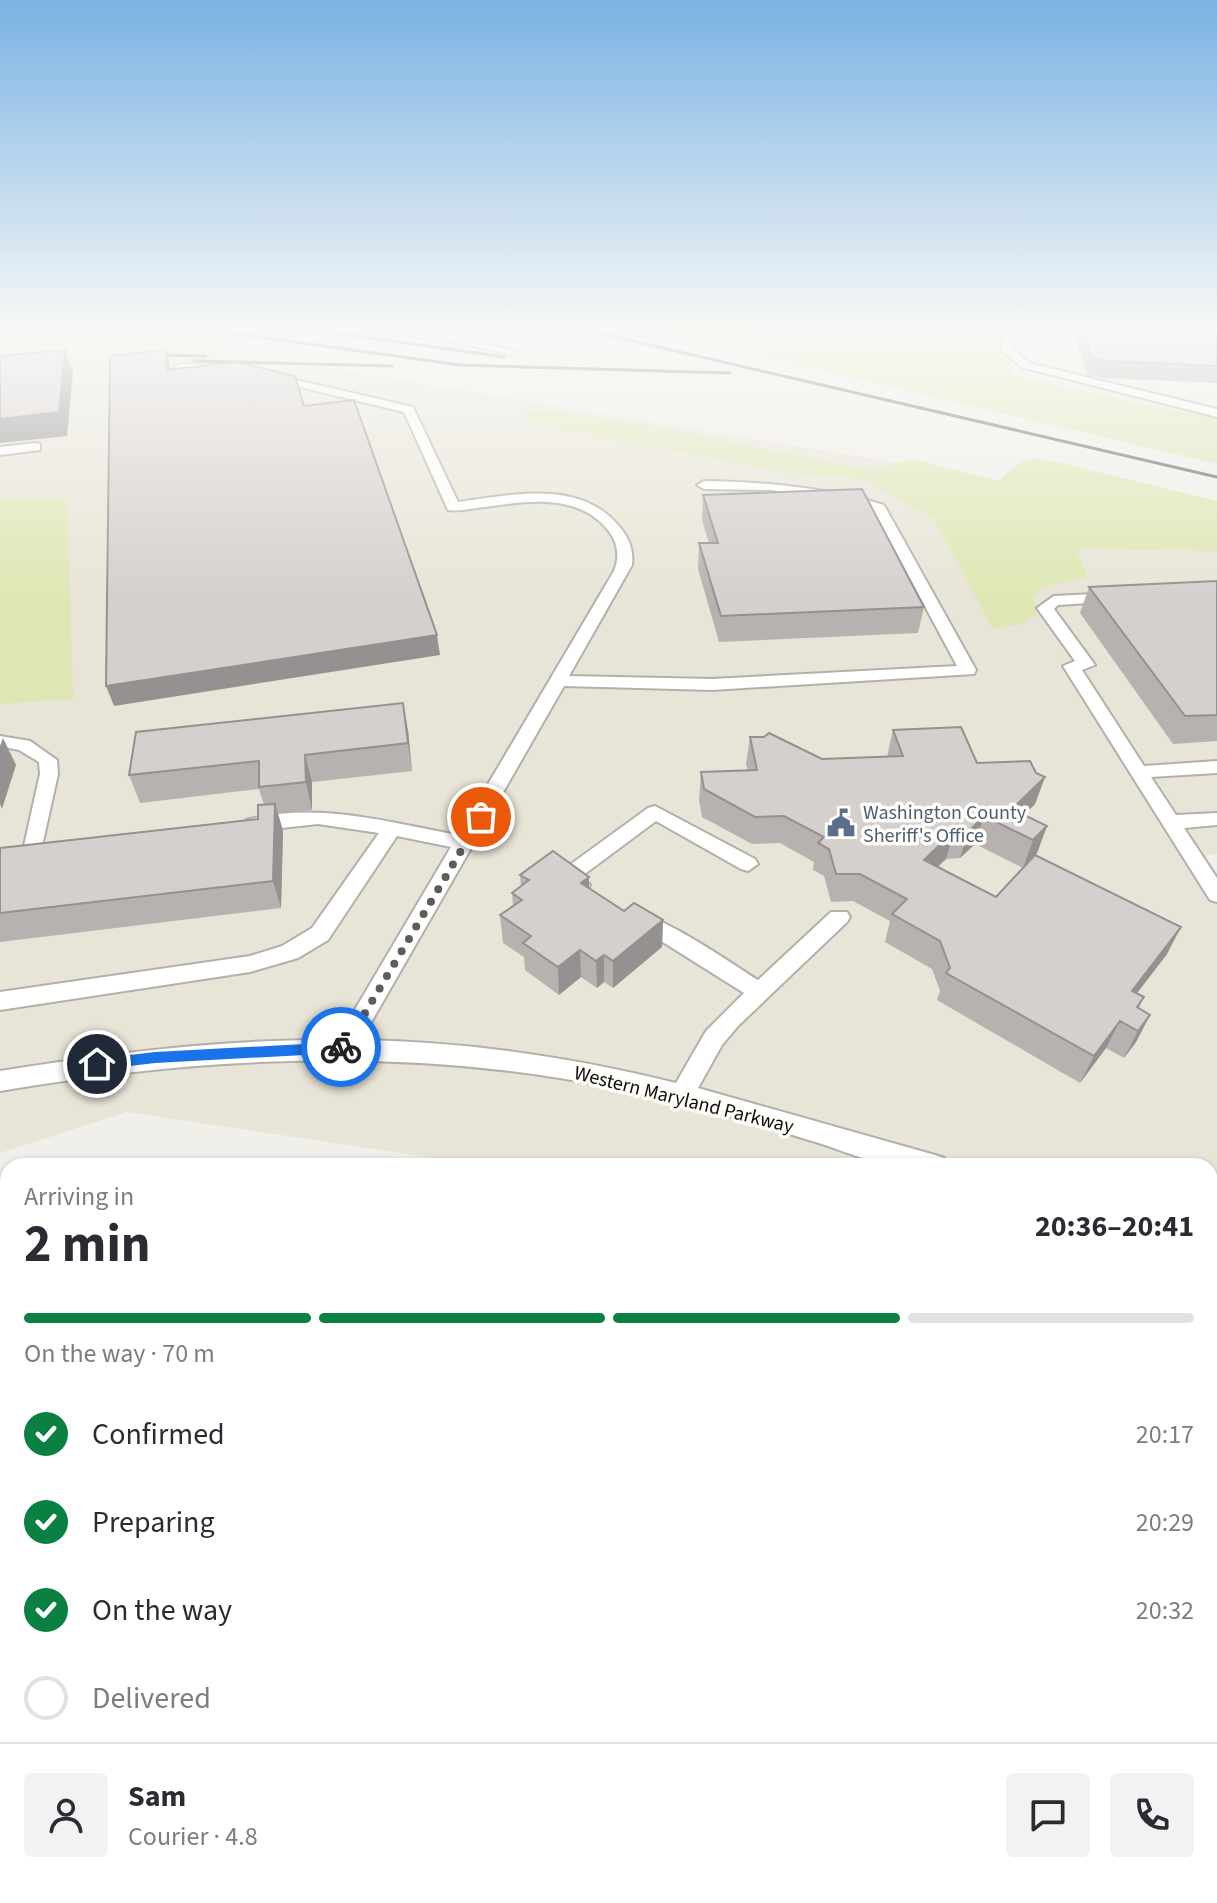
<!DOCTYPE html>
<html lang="en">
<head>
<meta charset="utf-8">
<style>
	:root { --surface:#fff; --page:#f2f2f3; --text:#2b2b33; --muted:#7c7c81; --line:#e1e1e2; --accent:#0b8043 }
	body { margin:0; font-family:"Source Sans 3",sans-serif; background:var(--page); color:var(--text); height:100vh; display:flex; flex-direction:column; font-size:30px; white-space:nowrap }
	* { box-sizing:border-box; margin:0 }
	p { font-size:26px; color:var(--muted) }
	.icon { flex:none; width:44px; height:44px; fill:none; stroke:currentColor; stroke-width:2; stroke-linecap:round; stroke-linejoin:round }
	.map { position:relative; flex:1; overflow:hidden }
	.side { position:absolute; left:0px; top:1158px; width:1218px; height:746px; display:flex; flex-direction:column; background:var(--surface); border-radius:24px 24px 0 0; box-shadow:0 2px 6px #0004 }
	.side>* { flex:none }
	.pin { position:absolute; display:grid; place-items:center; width:68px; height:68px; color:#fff; margin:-34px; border:4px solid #fff; border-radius:50%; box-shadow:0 2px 8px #0007 }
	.courier { position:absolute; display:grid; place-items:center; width:80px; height:80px; margin:-40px; border:6px solid #1a73e8; border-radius:50%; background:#fff; color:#222; box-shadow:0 2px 10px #0007 }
	.head em { font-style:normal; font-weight:700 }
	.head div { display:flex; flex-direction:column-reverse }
	.head { display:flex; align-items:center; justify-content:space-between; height:136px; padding:0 24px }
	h1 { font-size:52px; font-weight:700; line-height:60px }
	.bar { display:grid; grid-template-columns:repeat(4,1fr); gap:12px 8px; align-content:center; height:96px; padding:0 24px }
	.bar i { height:10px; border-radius:6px; background:var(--line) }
	.bar .selected { background:var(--accent) }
	.bar p { grid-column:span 4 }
	.line { display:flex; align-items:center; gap:20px; padding:0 24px; border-top:2px solid var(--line) }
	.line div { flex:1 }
	.round { display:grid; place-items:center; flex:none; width:84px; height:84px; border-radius:8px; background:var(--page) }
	ol { padding:0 24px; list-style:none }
	li { display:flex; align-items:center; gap:24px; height:88px }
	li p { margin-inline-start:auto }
	li .icon { padding:8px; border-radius:50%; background:var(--accent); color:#fff; stroke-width:4 }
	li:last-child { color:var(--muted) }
	li i { width:44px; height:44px; border:4px solid var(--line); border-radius:50% }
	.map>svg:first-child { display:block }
</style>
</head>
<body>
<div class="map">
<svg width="1217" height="1903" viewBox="0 0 1217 1903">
	<rect width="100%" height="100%" fill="#f1efea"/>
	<!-- built -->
	<g fill="#e8e4d7">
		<polygon points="0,331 108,331 905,464 1217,524 1217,854 1193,857 1217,903 1217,1276 1210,1275 1210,1166 488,1166 127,1112 0,1153"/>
		<polygon points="1210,1776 1217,1776 1217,1903 679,1903 679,1896 1210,1896"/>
	</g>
	<!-- green -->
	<g fill="#dee7b4">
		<polygon points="654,331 999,331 1015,376 1217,419 1217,464"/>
		<path d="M 545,411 L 637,423 L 871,470 L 912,459 L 999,481 C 1022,460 1026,455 1057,462 L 1217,501 L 1217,551 L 1076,549 L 1088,577 L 1042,587 L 1033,599 L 1037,614 L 1020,624 L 993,629 L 934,519 L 862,479 L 789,473 L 545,427 L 526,422 L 522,412 Z"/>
		<polygon points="57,498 67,502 73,699 0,704 0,500"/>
		<polygon points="0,1702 8,1702 8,1896 195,1896 196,1903 0,1903"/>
		<polygon points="372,1896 655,1896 656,1903 374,1903"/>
	</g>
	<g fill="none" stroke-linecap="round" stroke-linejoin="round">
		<defs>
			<g id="minor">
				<polygon points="373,331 451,335 515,351 509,354 451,341"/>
				<polygon points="1000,331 1010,331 1014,350 1029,363 1217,409 1217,417 1021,367 1003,351"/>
				<polygon points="181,364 218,365 224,368 218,371 177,369 175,367"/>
				<path d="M 271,374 L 413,407 L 458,502 C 510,495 579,479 618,525 C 628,536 634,549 632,565 L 569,676 L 712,679 L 957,666 L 874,511 L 850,503 L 828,502 L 772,490 L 704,489 L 697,485 L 704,481 C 764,482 826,487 884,505 L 976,670 L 974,674 L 712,690 L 564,686 L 361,1040 C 467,1042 573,1057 676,1083 L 706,1031 L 744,993 L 666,944 L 629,924 L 626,919 L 629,914 C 652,907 735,966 758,980 L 831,912 L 847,912 L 850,917 L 847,922 L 738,1026 L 722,1045 L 698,1088 L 935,1155 L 944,1158 L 948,1166 C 932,1166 915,1167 900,1166 C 871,1164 840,1149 812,1141 C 747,1121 681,1101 614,1088 C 409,1046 205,1056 0,1091 L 0,1071 C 112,1053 223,1039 337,1040 L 451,847 L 397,836 L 328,940 L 298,958 L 250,972 L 0,1010 L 0,992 L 250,956 L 282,946 L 312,928 L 379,833 L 318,824 L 253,831 L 243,825 L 246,820 C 317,801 388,822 458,835 L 614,571 C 620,556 618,543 608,530 C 578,493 527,501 485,507 C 473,508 460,512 448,510 L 404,412 L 267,379 L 265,377 Z"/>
				<polygon points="35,443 40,444 40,450 0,455 0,447"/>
				<polygon points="1115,593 1123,598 1121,601 1058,605 1054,609 1095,665 1082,670 1144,766 1217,761 1217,773 1151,777 1176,815 1217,813 1217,825 1184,828 1217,878 1217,902 1210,900 1063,666 1075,661 1037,608 1054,596"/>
				<polygon points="0,736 30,741 57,760 58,774 40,855 33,857 23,850 40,774 39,762 19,750 0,746"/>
				<path d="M 655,806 L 755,859 L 758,864 L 748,871 L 741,869 L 656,821 L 582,876 L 590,885 L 587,890 C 576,893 563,887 557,877 L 560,872 L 648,808 Z"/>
				<polygon points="1210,1200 1217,1201 1217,1225 1210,1224"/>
			</g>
			<g id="highway">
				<rect x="0" y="1344" width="8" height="44"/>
				<polygon points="1210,1361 1217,1362 1217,1408 1210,1407"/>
				<rect x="0" y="1549" width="8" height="52"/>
				<rect x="1210" y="1555" width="7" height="52"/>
			</g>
		</defs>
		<!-- minor casing -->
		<use href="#minor" stroke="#b2b0ab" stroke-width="4"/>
		<!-- highway casing -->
		<use href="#highway" stroke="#cacac9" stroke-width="4"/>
		<!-- minor -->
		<use href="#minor" fill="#fff" fill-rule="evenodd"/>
		<!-- highway -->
		<use href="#highway" fill="#70ac4d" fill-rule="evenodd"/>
		<!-- rail -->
		<g stroke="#62625f" stroke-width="3">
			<polyline points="217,331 460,365 730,373"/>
			<polyline points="322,331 504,357"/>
			<polyline points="590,331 1217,477"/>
			<polyline points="146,355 206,356"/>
			<polyline points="194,361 392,366"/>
		</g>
	</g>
	<!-- wall -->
	<g fill="#b7b2b0">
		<polygon points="1073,331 1217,331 1217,383 1102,378 1087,374"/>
		<polygon points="703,495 924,607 918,633 719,642 698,569 699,543 709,543 702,520"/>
		<polygon points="1217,581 1217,741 1173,744 1080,613 1089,587"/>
		<polygon points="408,730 412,771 312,782 312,810 278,813 283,831 281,908 0,942 0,848 258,819 264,805 259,789 140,803 129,775"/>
		<polygon points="893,730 977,763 1036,773 1045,777 1035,804 1024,815 1047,826 1037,853 1023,868 975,844 960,858 946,859 938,866 996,897 1167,954 1137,993 1144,997 1139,1008 1150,1015 1136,1042 1124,1058 1106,1048 1080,1083 937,1000 940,991 932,969 885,942 890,921 853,901 831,902 824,876 813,870 814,862 780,843 752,844 702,817 699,800 701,772 748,771 746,764 750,737 822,759 887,757"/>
		<polygon points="520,875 589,888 624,911 663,920 662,947 613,988 604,982 597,988 581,977 559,995 525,970 524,957 503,943 500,915 513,906 512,893 521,886"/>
	</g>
	<!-- shaded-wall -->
	<g fill="#959190">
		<polygon points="65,350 73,372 67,436 0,443 0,419"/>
		<polygon points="166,350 170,367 172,387 167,370"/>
		<polygon points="437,635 440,655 114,706 106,686"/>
		<polygon points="403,703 408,730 412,771 408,743"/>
		<polygon points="3,738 16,765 2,809 0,804 0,746"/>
		<polygon points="305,755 312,782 312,810 306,782"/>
		<polygon points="1045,777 1035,804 1010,829 1012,809"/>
		<polygon points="275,804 283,831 281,908 273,881"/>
		<polygon points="984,816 975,844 960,858 969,831"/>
		<polygon points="1047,826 1037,853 1023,868 1033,840"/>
		<polygon points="954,831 946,859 917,887 924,860"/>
		<polygon points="589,877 589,904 581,883"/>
		<polygon points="663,920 662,947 613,988 613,961"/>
		<polygon points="1181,927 1167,954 1118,1018 1132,991"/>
		<polygon points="580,950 581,977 559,995 558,967"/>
		<polygon points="604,955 604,982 597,988 596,961"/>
		<polygon points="1150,1015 1136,1042 1124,1058 1138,1031"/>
		<polygon points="1120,1021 1106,1048 1080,1083 1094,1056"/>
	</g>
	<!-- building -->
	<g fill="#d5cfcd" stroke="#959190" stroke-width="2">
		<polygon points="1083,331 1217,331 1217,366 1107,361 1092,358"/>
		<polygon points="65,350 59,412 0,419 0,356"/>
		<polygon points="166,350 167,370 236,362 295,376 304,406 354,400 437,635 106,686 110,356"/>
		<polygon points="862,489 924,607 721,616 699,543 718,543 703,495"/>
		<polygon points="1217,581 1217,715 1185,716 1089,587"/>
		<polygon points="403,703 408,743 305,755 306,782 259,787 259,761 129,775 136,732"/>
		<polygon points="961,727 977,763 1030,761 1036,773 1045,777 1012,809 1047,826 1033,840 984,816 969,831 954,831 924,860 996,897 1035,855 1181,927 1132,991 1144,997 1137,1007 1150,1015 1138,1031 1120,1021 1094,1056 946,973 950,968 940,941 892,914 907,899 860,874 836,874 829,849 818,843 824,837 784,816 755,817 704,789 701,772 757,770 750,737 764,737 769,733 822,759 903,756 893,730"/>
		<polygon points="275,804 273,881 0,913 0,848 258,819 258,805"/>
		<polygon points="553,851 589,877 581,883 624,911 634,903 663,920 613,961 604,955 596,961 580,950 558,967 523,943 531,936 500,915 522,900 512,893 529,880 520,875"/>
	</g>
	<!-- sky -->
	<linearGradient id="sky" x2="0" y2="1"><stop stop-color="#79b2e4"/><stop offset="0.55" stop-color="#f9f8f6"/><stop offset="1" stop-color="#f9f8f6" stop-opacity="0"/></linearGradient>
	<rect width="1217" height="598" fill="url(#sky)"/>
	<!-- route -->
	<polygon fill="#1a73e8" points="341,1042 348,1047 341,1053 155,1063 97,1070 90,1064 97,1059 155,1052"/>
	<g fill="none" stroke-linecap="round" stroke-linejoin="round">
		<!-- done -->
		<polyline stroke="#5d5c59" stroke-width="8" stroke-dasharray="0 14.4" points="341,1047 345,1047 481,817"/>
	</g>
	<!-- icons -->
	<defs>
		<symbol id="civic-bare" viewBox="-9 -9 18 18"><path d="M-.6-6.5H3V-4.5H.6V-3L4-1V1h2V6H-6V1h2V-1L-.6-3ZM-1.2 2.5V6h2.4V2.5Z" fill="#5c6f8a" stroke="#fffdf7" stroke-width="2.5" paint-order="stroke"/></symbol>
	</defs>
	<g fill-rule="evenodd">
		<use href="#civic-bare" x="821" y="803" width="40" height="40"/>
	</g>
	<g text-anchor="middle" stroke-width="7" stroke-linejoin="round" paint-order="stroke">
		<!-- service labels -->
		<g font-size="20" fill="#4e5e75" stroke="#fffdf7" text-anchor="start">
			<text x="863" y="819">Washington County<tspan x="863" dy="23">Sheriff's Office</tspan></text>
		</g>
		<!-- street labels -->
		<g font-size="20" fill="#0d0d0b" stroke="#fffdf7">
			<text transform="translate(684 1099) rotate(14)" y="7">Western Maryland Parkway</text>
		</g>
	</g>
</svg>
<div class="pin" style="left:481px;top:817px;background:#ea580c"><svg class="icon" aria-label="bag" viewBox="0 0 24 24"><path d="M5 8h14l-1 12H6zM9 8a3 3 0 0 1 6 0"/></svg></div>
<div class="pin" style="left:97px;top:1064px;background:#1f2937"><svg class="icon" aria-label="home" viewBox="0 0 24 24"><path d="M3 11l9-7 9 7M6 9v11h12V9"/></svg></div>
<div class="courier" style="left:341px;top:1047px"><svg class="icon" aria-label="bike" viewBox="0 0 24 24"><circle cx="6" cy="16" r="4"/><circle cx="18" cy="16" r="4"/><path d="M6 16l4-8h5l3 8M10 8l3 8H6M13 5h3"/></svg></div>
<section class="side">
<div class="head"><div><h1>2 min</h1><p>Arriving in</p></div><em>20:36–20:41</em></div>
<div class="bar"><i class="selected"></i><i class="selected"></i><i class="selected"></i><i></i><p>On the way · 70 m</p></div>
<ol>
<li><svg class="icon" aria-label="check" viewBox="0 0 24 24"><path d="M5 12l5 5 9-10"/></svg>Confirmed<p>20:17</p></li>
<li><svg class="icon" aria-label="check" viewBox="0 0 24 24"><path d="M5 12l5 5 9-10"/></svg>Preparing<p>20:29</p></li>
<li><svg class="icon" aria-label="check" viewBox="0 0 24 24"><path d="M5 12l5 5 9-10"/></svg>On the way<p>20:32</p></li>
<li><i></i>Delivered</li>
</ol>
<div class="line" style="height:144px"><a class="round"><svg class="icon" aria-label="person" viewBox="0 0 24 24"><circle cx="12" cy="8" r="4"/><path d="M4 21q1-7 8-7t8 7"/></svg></a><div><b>Sam</b><p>Courier · 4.8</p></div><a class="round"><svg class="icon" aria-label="chat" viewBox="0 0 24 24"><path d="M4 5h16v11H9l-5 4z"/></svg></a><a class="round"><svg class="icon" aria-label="phone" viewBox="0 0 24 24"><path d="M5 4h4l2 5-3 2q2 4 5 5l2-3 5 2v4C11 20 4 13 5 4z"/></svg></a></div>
</section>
</div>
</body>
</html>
